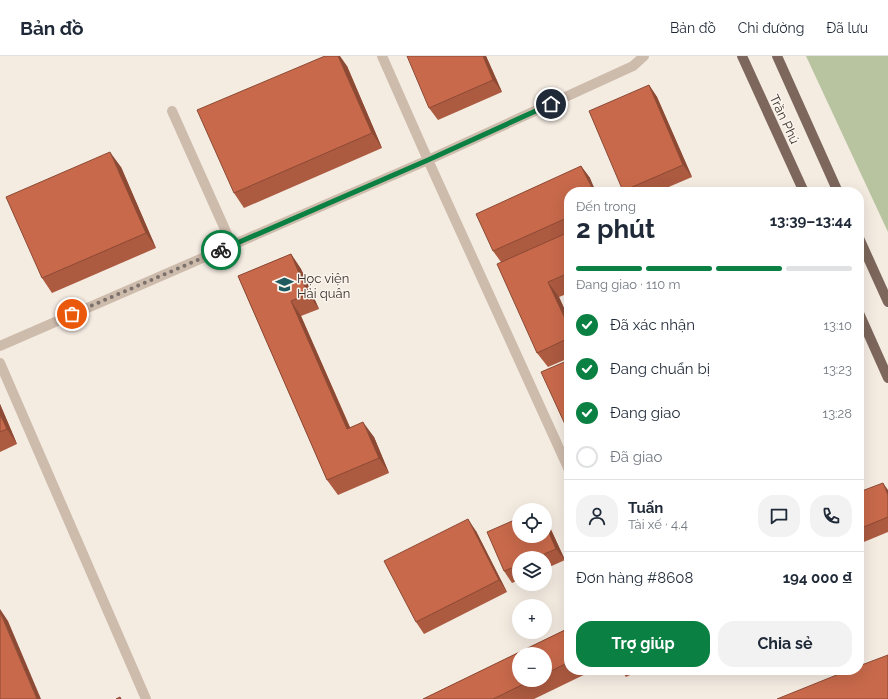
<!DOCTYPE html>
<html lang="vi">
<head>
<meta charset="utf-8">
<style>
	:root { --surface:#fff; --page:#f2f2f3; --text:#1f2937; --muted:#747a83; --line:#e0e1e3; --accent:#0b8043 }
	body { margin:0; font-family:Raleway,sans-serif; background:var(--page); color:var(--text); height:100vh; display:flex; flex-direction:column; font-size:15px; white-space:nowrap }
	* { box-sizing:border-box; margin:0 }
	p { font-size:13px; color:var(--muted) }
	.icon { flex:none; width:22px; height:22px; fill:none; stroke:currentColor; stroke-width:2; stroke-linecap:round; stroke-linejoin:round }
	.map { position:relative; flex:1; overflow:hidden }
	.side { position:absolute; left:564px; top:131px; width:300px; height:488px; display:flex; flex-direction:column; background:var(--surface); border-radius:16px; box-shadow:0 4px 16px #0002 }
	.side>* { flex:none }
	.fabs { position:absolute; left:512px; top:447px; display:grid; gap:8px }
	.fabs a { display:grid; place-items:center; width:40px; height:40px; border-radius:50%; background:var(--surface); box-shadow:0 4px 16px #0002; font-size:20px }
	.pin { position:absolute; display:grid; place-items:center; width:34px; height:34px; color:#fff; margin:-17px; border:2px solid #fff; border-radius:50%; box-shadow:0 1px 4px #0007 }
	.courier { position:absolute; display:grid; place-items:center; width:40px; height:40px; margin:-20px; border:3px solid #0b8043; border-radius:50%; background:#fff; color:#222; box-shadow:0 1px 5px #0007 }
	.headline em { font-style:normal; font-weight:700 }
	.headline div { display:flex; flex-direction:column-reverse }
	.headline { display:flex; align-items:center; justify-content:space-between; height:68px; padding:0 12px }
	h1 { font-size:26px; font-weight:700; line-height:30px }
	.bar { display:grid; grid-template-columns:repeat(4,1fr); gap:6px 4px; align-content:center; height:48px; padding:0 12px }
	.bar i { height:5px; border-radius:3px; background:var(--line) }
	.bar .active { background:var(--accent) }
	.bar p { grid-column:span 4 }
	.line { display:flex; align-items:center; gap:10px; padding:0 12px; border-top:1px solid var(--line) }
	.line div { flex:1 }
	.round { display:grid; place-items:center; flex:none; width:42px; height:42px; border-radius:16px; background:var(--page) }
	ol { padding:0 12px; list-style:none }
	li { display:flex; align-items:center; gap:12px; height:44px }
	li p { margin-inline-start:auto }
	li .icon { padding:4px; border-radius:50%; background:var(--accent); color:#fff; stroke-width:4 }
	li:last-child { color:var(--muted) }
	li i { width:22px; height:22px; border:2px solid var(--line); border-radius:50% }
	.action { display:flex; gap:8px; margin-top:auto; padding:8px 12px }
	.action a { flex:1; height:46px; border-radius:16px; background:var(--accent); color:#fff; font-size:16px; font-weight:700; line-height:46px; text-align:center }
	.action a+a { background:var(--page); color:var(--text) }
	header { display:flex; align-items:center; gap:24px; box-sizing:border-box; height:56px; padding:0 20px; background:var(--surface); border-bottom:1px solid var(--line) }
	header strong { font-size:19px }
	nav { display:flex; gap:22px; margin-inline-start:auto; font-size:14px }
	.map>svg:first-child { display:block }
</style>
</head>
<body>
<header>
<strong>Bản đồ</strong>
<nav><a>Bản đồ</a><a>Chỉ đường</a><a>Đã lưu</a></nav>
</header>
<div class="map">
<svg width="888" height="643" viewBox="0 0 888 643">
	<rect width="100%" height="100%" fill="#f4ebe1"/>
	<!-- green -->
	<polygon fill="#b8c4a0" points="806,0 888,0 888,176"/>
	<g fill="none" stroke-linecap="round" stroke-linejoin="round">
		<!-- minor -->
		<g stroke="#cdbbac" stroke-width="10">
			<polyline points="382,0 428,104 569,414"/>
			<polyline points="172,55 232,189"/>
			<polyline points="0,290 428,104 633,10 644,0"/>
			<polyline points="0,307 146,643"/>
		</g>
		<!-- major -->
		<g stroke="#7d675c" stroke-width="10">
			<polyline points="742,0 804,136"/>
			<polyline points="777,0 838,136"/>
			<polyline points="859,182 888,246"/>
			<polyline points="859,257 888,322"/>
		</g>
	</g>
	<!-- wall -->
	<g fill="#ac5a40" fill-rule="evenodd">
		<polygon points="486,0 502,36 438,64 429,52"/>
		<polygon points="347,10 382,92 244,152 234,137"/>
		<polygon points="649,29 657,41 692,121 657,136 624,136 623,135"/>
		<polygon points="581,110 590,122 569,136 569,237 559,241 569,263 569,302 548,311 537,297 501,206 493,195"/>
		<polygon points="121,111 156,192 52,237 42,222"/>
		<polygon points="291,198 301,213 319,253 301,260 350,371 374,381 389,417 338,439 327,424 238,220"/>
		<polygon points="0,348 17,388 0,396"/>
		<polygon points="888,434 888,476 859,488 859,436"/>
		<polygon points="547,465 565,504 545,513 545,502 519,502 519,524 512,527 504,515"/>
		<polygon points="476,475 507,536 424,578 416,566"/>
		<path d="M 569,572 L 569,614 L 594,614 L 534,643 L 423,643 ZM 545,598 L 545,624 L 519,624 Z"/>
		<polygon points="621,614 640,614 626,621"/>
		<polygon points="767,614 779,614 770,618"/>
	</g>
	<!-- shaded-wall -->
	<g fill="#8c4a34">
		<polygon points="338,0 340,0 347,10 382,92 372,77"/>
		<polygon points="483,0 486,0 502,36 493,24"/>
		<polygon points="649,29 657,41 692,121 683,109"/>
		<polygon points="110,96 121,111 156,192 146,177"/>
		<polygon points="581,110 590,122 596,136 594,136"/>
		<polygon points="291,198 301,213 319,253 308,238"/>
		<polygon points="548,226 559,241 569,263 569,271"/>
		<polygon points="291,245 301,260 357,388 347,373"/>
		<polygon points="0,348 17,388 7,373 0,358"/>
		<polygon points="363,366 374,381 389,417 379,402"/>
		<polygon points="883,427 888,434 888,439"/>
		<polygon points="545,462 547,465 565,504 556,493 545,467"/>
		<polygon points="468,463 476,475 507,536 499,524"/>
		<polygon points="0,553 8,565 41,643 37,643 0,556"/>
	</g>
	<!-- building -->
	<g fill="#c8694b" stroke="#8c4a34">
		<polygon points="325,0 338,0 372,77 234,137 197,54"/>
		<polygon points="407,0 483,0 493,24 429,52"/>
		<polygon points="649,29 683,109 623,135 589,55"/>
		<polygon points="110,96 146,177 42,222 6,141"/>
		<polygon points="581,110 594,136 569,136 569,161 493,195 476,158"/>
		<polygon points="569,176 569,217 548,226 569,271 569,282 537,297 497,208"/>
		<polygon points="291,198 308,238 291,245 347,373 363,366 379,402 327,424 238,220"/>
		<polygon points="569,304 569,377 541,316"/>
		<polygon points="0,358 7,373 0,376"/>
		<polygon points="883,427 888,439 888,461 859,473 859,436"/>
		<polygon points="519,462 519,480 545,480 545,467 556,493 535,502 519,502 519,509 504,515 487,476"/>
		<polygon points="468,463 499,524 416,566 384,505"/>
		<polygon points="0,556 37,643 0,643"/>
		<polygon points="569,572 569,606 545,618 545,598 519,598 519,624 532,624 493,643 423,643"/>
		<polygon points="888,599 888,643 777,643 849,614 859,614 859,610"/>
		<polygon points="120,641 121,643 116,643"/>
	</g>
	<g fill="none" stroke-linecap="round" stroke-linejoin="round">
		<!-- done -->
		<polyline stroke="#7c716b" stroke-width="4" stroke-dasharray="0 7.2" points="72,258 221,194"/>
		<!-- route -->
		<polyline stroke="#0b8043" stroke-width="5" points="221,194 428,104 551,48"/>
	</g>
	<!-- icons -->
	<defs>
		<symbol id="university-bare" viewBox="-9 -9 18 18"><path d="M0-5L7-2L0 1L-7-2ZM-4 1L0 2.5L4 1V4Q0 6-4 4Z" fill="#1f5a5e" stroke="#fbf5ee" stroke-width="2.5" paint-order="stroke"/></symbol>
	</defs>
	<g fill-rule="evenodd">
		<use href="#university-bare" x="272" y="216" width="25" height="25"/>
	</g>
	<g text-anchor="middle" stroke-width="3" stroke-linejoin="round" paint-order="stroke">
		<!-- street labels -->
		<g font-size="13" fill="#3b302b" stroke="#fbf5ee">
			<text transform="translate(785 63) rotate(65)" y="5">Trần Phú</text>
		</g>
		<!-- poi labels -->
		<g font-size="13" fill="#3b302b" stroke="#fbf5ee" text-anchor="start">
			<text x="297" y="227">Học viện<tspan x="297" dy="15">Hải quân</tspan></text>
		</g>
	</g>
</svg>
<div class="fabs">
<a><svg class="icon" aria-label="locate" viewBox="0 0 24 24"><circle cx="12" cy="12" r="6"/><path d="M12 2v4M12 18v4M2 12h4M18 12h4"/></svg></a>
<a><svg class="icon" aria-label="layers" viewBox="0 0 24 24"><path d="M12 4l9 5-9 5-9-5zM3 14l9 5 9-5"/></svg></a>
<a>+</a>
<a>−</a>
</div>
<div class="pin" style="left:72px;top:258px;background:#ea580c"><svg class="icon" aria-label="bag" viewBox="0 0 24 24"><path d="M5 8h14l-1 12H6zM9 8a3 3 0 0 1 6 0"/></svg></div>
<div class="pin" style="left:551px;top:48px;background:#1f2937"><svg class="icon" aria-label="home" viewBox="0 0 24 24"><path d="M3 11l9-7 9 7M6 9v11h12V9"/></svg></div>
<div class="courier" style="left:221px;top:194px"><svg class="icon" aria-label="bike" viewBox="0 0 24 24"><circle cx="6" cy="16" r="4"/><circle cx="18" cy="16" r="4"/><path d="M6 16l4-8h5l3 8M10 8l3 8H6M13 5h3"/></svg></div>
<section class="side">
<div class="headline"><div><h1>2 phút</h1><p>Đến trong</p></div><em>13:39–13:44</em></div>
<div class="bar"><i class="active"></i><i class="active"></i><i class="active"></i><i></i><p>Đang giao · 110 m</p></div>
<ol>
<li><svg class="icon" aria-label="check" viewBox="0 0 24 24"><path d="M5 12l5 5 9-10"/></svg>Đã xác nhận<p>13:10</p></li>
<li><svg class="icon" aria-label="check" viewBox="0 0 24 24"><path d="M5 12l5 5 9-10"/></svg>Đang chuẩn bị<p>13:23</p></li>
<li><svg class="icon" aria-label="check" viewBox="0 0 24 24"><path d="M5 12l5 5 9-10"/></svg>Đang giao<p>13:28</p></li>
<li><i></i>Đã giao</li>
</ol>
<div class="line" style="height:72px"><a class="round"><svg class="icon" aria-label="person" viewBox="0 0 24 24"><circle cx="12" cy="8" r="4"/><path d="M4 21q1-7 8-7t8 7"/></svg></a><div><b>Tuấn</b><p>Tài xế · 4.4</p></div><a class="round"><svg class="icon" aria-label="chat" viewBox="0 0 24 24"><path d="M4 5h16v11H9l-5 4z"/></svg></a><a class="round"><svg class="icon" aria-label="phone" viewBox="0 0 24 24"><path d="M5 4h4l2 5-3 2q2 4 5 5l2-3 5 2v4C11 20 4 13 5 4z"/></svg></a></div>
<div class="line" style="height:52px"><div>Đơn hàng #8608</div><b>194 000 ₫</b></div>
<div class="action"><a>Trợ giúp</a><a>Chia sẻ</a></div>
</section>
</div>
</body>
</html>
